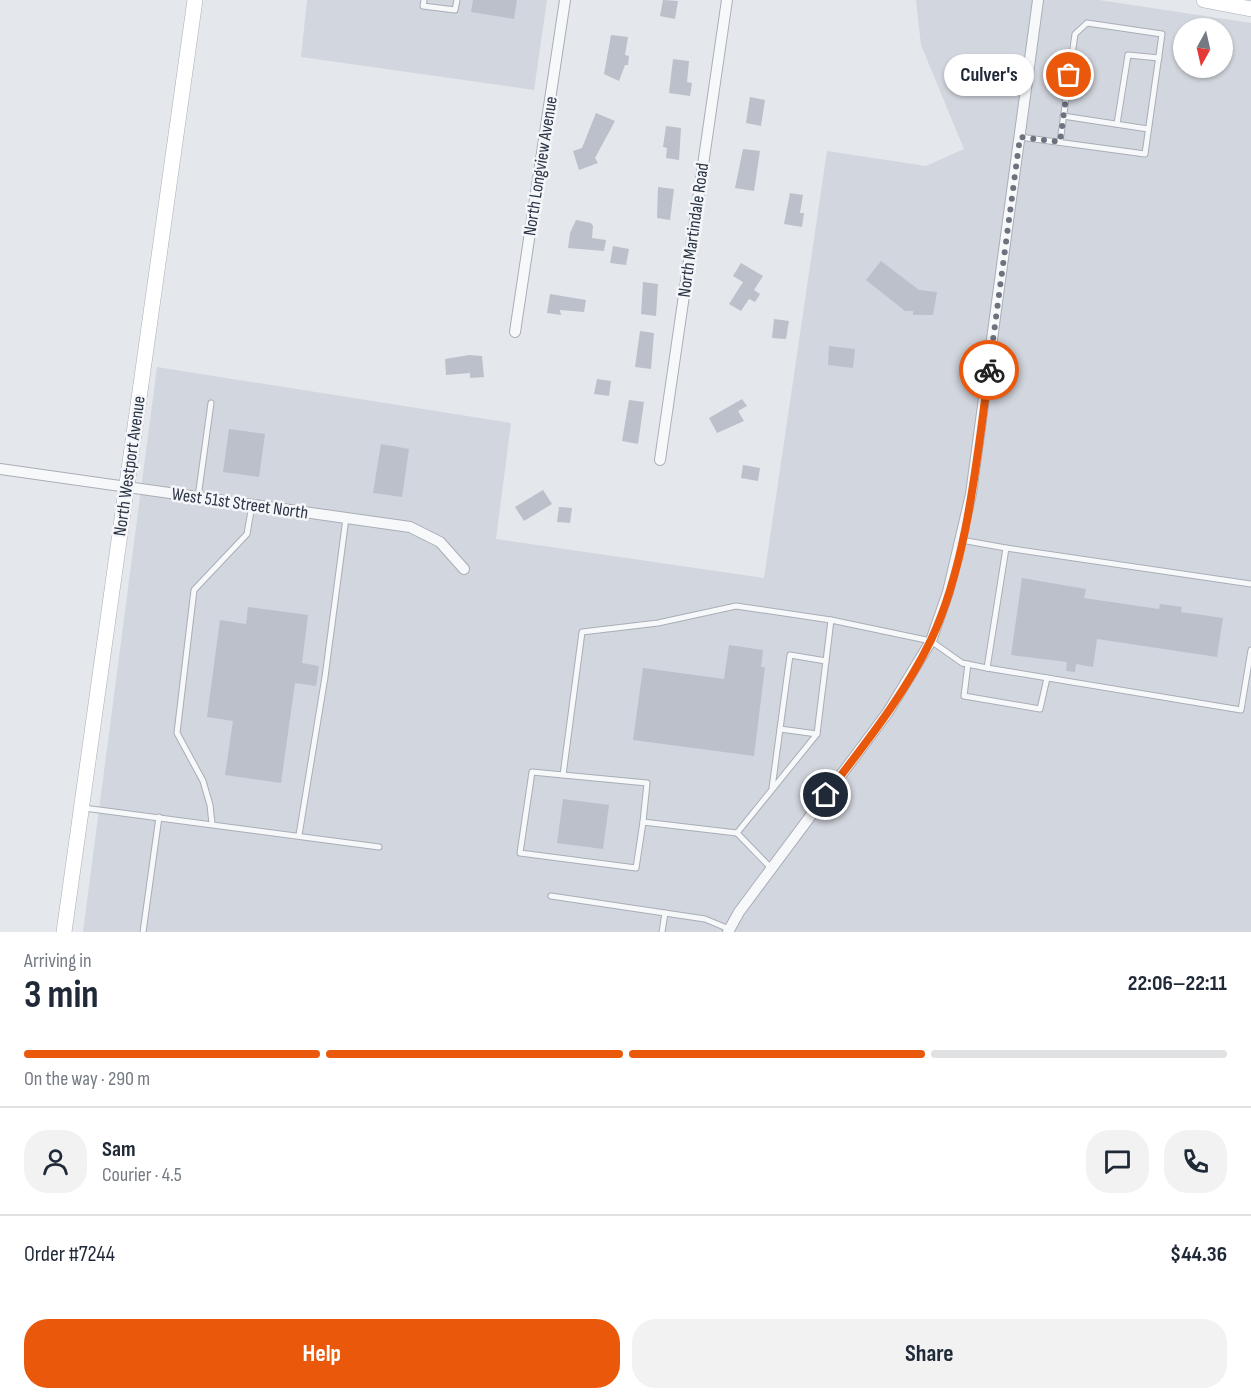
<!DOCTYPE html>
<html lang="en">
<head>
<meta charset="utf-8">
<style>
	:root { --surface:#fff; --page:#f2f2f3; --text:#1f2937; --muted:#747a83; --line:#e0e1e3; --accent:#ea580c }
	body { margin:0; font-family:"Sofia Sans Condensed",sans-serif; background:var(--page); color:var(--text); height:100vh; display:flex; flex-direction:column; font-size:22px; white-space:nowrap }
	* { box-sizing:border-box; margin:0 }
	p { font-size:20px; color:var(--muted) }
	.icon { flex:none; width:33px; height:33px; fill:none; stroke:currentColor; stroke-width:2; stroke-linecap:round; stroke-linejoin:round }
	.map { position:relative; height:932px; overflow:hidden }
	.drawer { display:flex; flex-direction:column; background:var(--surface); flex:1 }
	.drawer>* { flex:none }
	.needle { width:39px; rotate:188deg }
	.tools { position:absolute; left:1173px; top:18px; display:grid; gap:12px }
	.tools a { display:grid; place-items:center; width:60px; height:60px; border-radius:50%; background:var(--surface); box-shadow:0 2px 4px #0004; font-size:30px }
	.pin { position:absolute; display:grid; place-items:center; width:51px; height:51px; color:#fff; margin:-26px; border:3px solid #fff; border-radius:50%; box-shadow:0 2px 6px #0007 }
	.courier { position:absolute; display:grid; place-items:center; width:60px; height:60px; margin:-30px; border:4px solid #ea580c; border-radius:50%; background:#fff; color:#222; box-shadow:0 2px 8px #0007 }
	.bubble { position:absolute; height:42px; border-radius:21px; background:var(--surface); box-shadow:0 2px 4px #0004; font-size:20px; font-weight:700; line-height:42px; text-align:center }
	.head em { font-style:normal; font-weight:700 }
	.head div { display:flex; flex-direction:column-reverse }
	.head { display:flex; align-items:center; justify-content:space-between; height:102px; padding:0 24px }
	h1 { font-size:39px; font-weight:700; line-height:45px }
	.bar { display:grid; grid-template-columns:repeat(4,1fr); gap:9px 6px; align-content:center; height:72px; padding:0 24px }
	.bar i { height:8px; border-radius:4px; background:var(--line) }
	.bar .current { background:var(--accent) }
	.bar p { grid-column:span 4 }
	.line { display:flex; align-items:center; gap:15px; padding:0 24px; border-top:2px solid var(--line) }
	.line div { flex:1 }
	.round { display:grid; place-items:center; flex:none; width:63px; height:63px; border-radius:24px; background:var(--page) }
	.action { display:flex; gap:12px; margin-top:auto; padding:12px 24px }
	.action a { flex:1; height:69px; border-radius:24px; background:var(--accent); color:#fff; font-size:24px; font-weight:700; line-height:69px; text-align:center }
	.action a+a { background:var(--page); color:var(--text) }
	.map>svg:first-child { display:block }
</style>
</head>
<body>
<div class="map">
<svg width="1251" height="932" viewBox="0 0 1251 932">
	<rect width="100%" height="100%" fill="#e4e7ec"/>
	<!-- built -->
	<g fill="#d2d6de" fill-rule="evenodd">
		<polygon points="307,0 547,0 534,90 301,57"/>
		<path d="M 916,0 L 1099,0 L 1251,23 L 1251,932 L 83,932 L 157,367 L 511,423 L 496,539 L 764,578 L 827,151 L 926,166 L 964,149 L 921,45 ZM 1184,28 L 1222,28 L 1222,68 L 1184,68 Z"/>
	</g>
	<!-- building -->
	<g fill="#bbc0ca">
		<polygon points="473,0 517,0 514,19 471,12"/>
		<polygon points="663,0 678,1 675,19 660,16"/>
		<polygon points="611,35 628,37 625,55 629,56 628,65 625,65 619,81 604,74"/>
		<polygon points="673,59 689,61 687,82 692,83 690,96 669,93"/>
		<polygon points="750,97 765,100 761,126 746,123"/>
		<polygon points="596,113 615,121 595,158 598,163 579,170 573,151 582,148"/>
		<polygon points="666,126 681,128 679,160 666,158 667,148 663,147"/>
		<polygon points="743,149 760,151 754,191 735,188"/>
		<polygon points="658,187 674,189 670,220 657,218"/>
		<polygon points="790,193 803,195 800,213 804,213 802,227 784,224"/>
		<polygon points="576,220 591,223 593,226 592,238 606,240 604,251 568,248 570,233"/>
		<polygon points="613,246 629,249 626,265 610,263"/>
		<polygon points="881,261 919,290 937,292 933,315 913,315 913,311 905,311 866,280"/>
		<polygon points="741,263 763,276 754,290 760,294 755,302 749,299 741,311 729,304 743,282 733,276"/>
		<polygon points="643,282 658,284 656,316 641,314"/>
		<polygon points="550,294 586,300 584,312 560,310 561,315 547,313"/>
		<polygon points="774,319 789,321 786,339 772,338"/>
		<polygon points="640,331 654,333 651,369 635,367"/>
		<polygon points="829,346 855,349 853,368 828,365"/>
		<polygon points="469,355 482,356 484,377 470,378 470,373 446,375 445,359"/>
		<polygon points="597,379 611,381 609,396 594,394"/>
		<polygon points="742,399 747,406 738,411 744,421 717,433 709,418"/>
		<polygon points="629,400 644,402 638,444 622,441"/>
		<polygon points="229,429 265,434 259,477 223,472"/>
		<polygon points="381,444 409,449 402,497 373,493"/>
		<polygon points="743,465 760,468 758,481 741,478"/>
		<polygon points="543,490 552,504 524,521 515,507"/>
		<polygon points="559,507 572,508 570,523 557,522"/>
		<polygon points="1022,578 1086,589 1084,598 1159,609 1160,604 1182,607 1181,612 1223,618 1217,657 1097,639 1093,667 1076,664 1075,672 1066,671 1067,662 1011,655"/>
		<polygon points="248,607 308,615 302,663 319,666 316,686 295,683 281,783 225,775 233,721 207,717 220,620 246,624"/>
		<polygon points="729,645 763,650 761,667 765,667 754,756 633,740 643,668 724,679"/>
		<polygon points="563,799 609,805 603,849 557,843"/>
	</g>
	<g fill="none" stroke-linecap="round" stroke-linejoin="round">
		<defs>
			<g id="service">
				<polyline points="424,0 423,6 455,10 457,0"/>
				<polyline points="1063,116 1148,129"/>
				<polyline points="1117,124 1128,55 1159,58"/>
				<polyline points="1020,137 1145,154 1162,34 1087,23 1075,34 1060,142"/>
				<polyline points="198,497 211,403"/>
				<polyline points="1006,548 1251,584"/>
				<polyline points="968,664 964,696 1040,709 1047,678"/>
				<polyline points="987,668 1241,710 1251,650"/>
				<polyline points="780,729 817,734"/>
				<polyline points="563,775 647,783 643,822"/>
				<polyline points="772,788 790,655 826,661"/>
				<polyline points="84,808 379,847"/>
				<polyline points="212,824 210,805 203,781 177,733 194,590 247,534 252,505"/>
				<polyline points="737,833 643,822 636,868 520,853 532,772 563,775 582,632 658,623 736,606 831,620"/>
				<polyline points="299,835 325,677 346,518"/>
				<polyline points="771,868 737,833 817,734 831,620 931,641 962,663 987,668 1006,548 961,540"/>
				<polyline points="551,896 705,919 729,929"/>
				<polyline points="143,932 159,817"/>
				<polyline points="662,932 665,913"/>
			</g>
			<g id="minor">
				<polyline points="515,332 565,0"/>
				<polyline points="660,460 727,0"/>
				<polyline points="0,469 410,527 440,542 464,569"/>
				<polyline points="728,932 739,912 888,712 931,641 948,592 971,494 1038,0"/>
			</g>
			<g id="secondary">
				<polyline points="1204,0 1251,9"/>
				<polyline points="64,932 195,0"/>
			</g>
		</defs>
		<!-- service casing -->
		<use href="#service" stroke="#a9aeb7" stroke-width="7"/>
		<!-- minor casing -->
		<use href="#minor" stroke="#a9aeb7" stroke-width="12"/>
		<!-- secondary casing -->
		<use href="#secondary" stroke="#a9aeb7" stroke-width="16"/>
		<!-- service -->
		<use href="#service" stroke="#f7f8fa" stroke-width="5"/>
		<!-- minor -->
		<use href="#minor" stroke="#f7f8fa" stroke-width="10"/>
		<!-- secondary -->
		<use href="#secondary" stroke="#fff" stroke-width="15"/>
	</g>
	<g fill="none" stroke-linecap="round" stroke-linejoin="round">
		<!-- done -->
		<polyline stroke="#6c737f" stroke-width="6" stroke-dasharray="0 10.8" points="989,370 1020,137 1060,142 1069,75"/>
		<!-- route -->
		<path stroke="#ea580c" stroke-width="8" d="M 826,795 C 863,746 904,696 931,640 C 968,562 977,455 989,370"/>
	</g>
	<g text-anchor="middle" stroke-width="5" stroke-linejoin="round" paint-order="stroke">
		<!-- street labels -->
		<g font-size="18" fill="#2b3445" stroke="#f4f6f9">
			<text transform="translate(540 166) rotate(-81)" y="6">North Longview Avenue</text>
			<text transform="translate(693 230) rotate(-82)" y="6">North Martindale Road</text>
			<text transform="translate(129 466) rotate(-82)" y="6">North Westport Avenue</text>
			<text transform="translate(240 503) rotate(8)" y="6">West 51st Street North</text>
		</g>
	</g>
</svg>
<div class="tools">
<a><svg class="needle" viewBox="-14 -14 28 28"><path d="M0-13l5 13h-10z" fill="#e53935"/><path d="M0 13l5-13h-10z" fill="#747a83"/></svg></a>
</div>
<div class="pin" style="left:1069px;top:75px;background:#ea580c"><svg class="icon" aria-label="bag" viewBox="0 0 24 24"><path d="M5 8h14l-1 12H6zM9 8a3 3 0 0 1 6 0"/></svg></div>
<div class="pin" style="left:826px;top:795px;background:#1f2937"><svg class="icon" aria-label="home" viewBox="0 0 24 24"><path d="M3 11l9-7 9 7M6 9v11h12V9"/></svg></div>
<div class="courier" style="left:989px;top:370px"><svg class="icon" aria-label="bike" viewBox="0 0 24 24"><circle cx="6" cy="16" r="4"/><circle cx="18" cy="16" r="4"/><path d="M6 16l4-8h5l3 8M10 8l3 8H6M13 5h3"/></svg></div>
<div class="bubble" style="left:944px;top:54px;width:90px">Culver's</div>
</div>
<section class="drawer">
<div class="head"><div><h1>3 min</h1><p>Arriving in</p></div><em>22:06–22:11</em></div>
<div class="bar"><i class="current"></i><i class="current"></i><i class="current"></i><i></i><p>On the way · 290 m</p></div>
<div class="line" style="height:108px"><a class="round"><svg class="icon" aria-label="person" viewBox="0 0 24 24"><circle cx="12" cy="8" r="4"/><path d="M4 21q1-7 8-7t8 7"/></svg></a><div><b>Sam</b><p>Courier · 4.5</p></div><a class="round"><svg class="icon" aria-label="chat" viewBox="0 0 24 24"><path d="M4 5h16v11H9l-5 4z"/></svg></a><a class="round"><svg class="icon" aria-label="phone" viewBox="0 0 24 24"><path d="M5 4h4l2 5-3 2q2 4 5 5l2-3 5 2v4C11 20 4 13 5 4z"/></svg></a></div>
<div class="line" style="height:78px"><div>Order #7244</div><b>$44.36</b></div>
<div class="action"><a>Help</a><a>Share</a></div>
</section>
</body>
</html>
